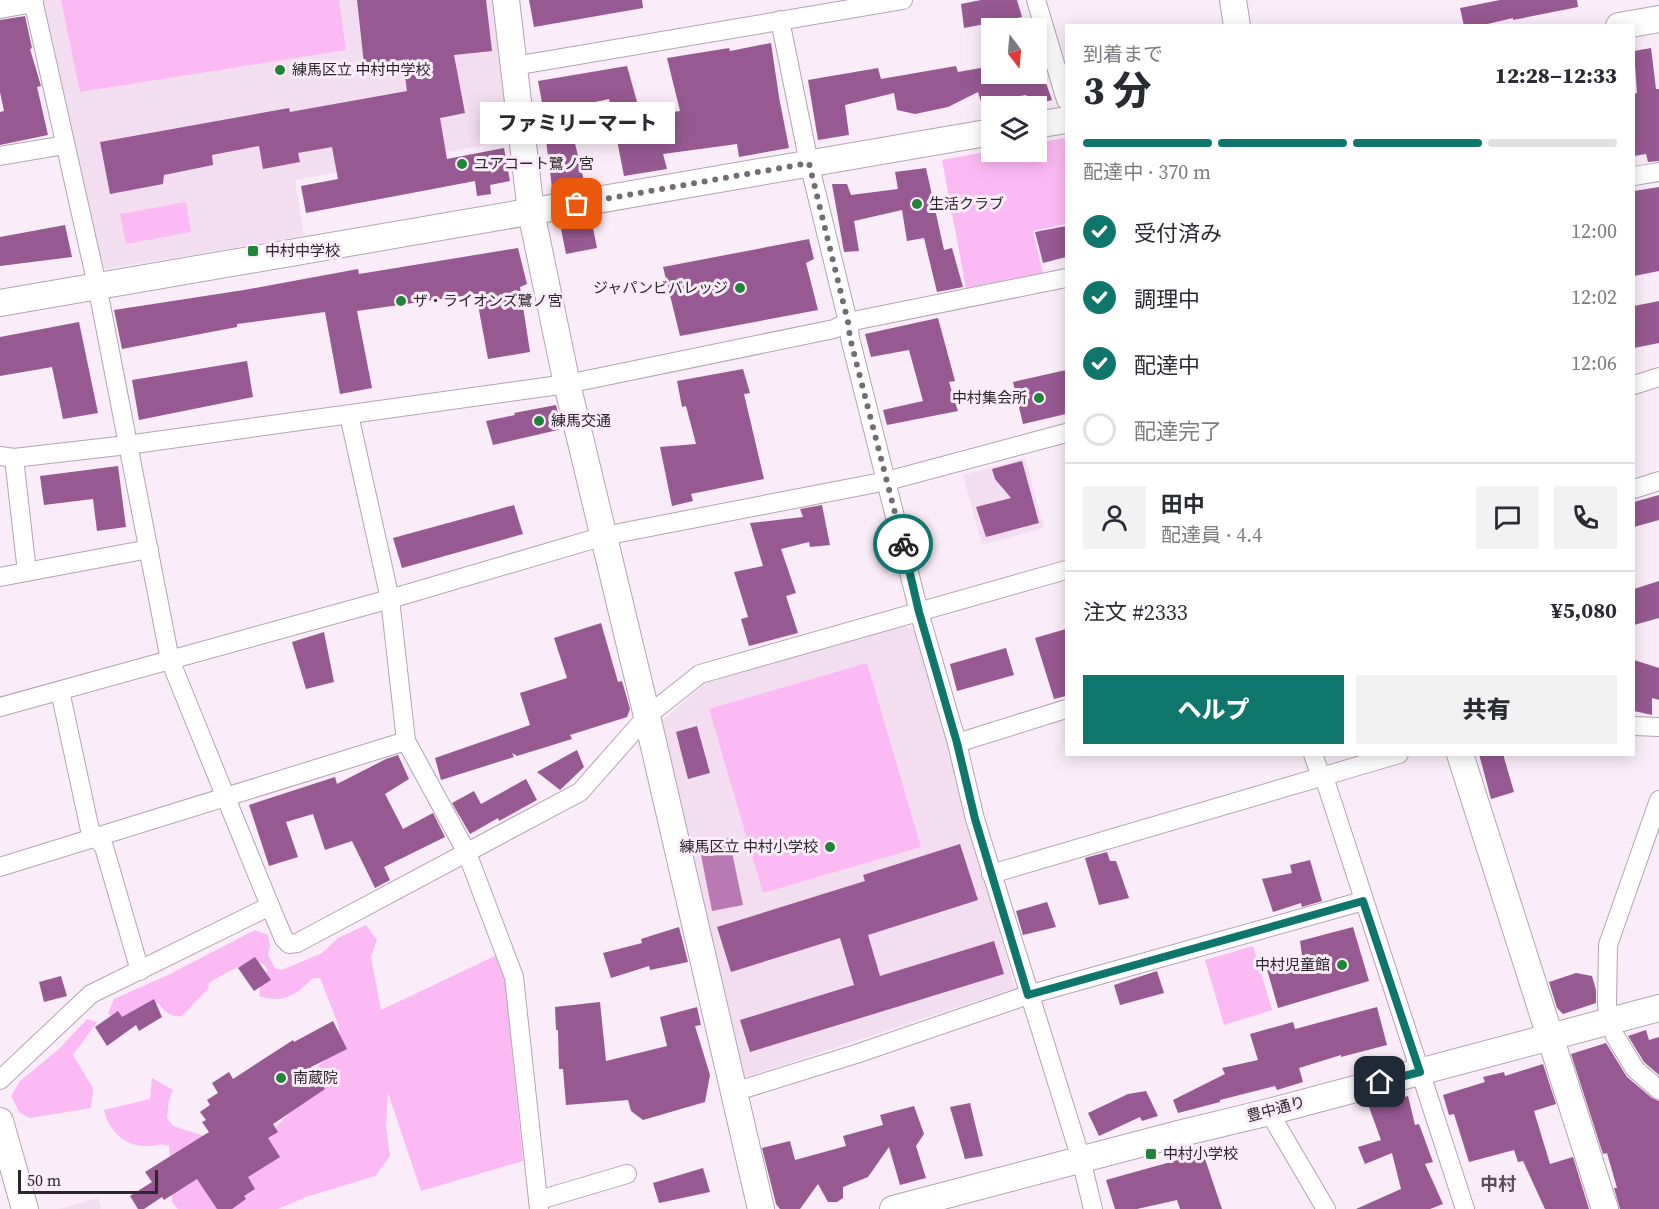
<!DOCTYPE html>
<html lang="ja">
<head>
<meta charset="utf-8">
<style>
	:root { --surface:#fff; --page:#f2f2f3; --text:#2b2b33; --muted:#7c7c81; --line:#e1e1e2; --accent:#0f766e }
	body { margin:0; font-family:"Source Serif 4","Noto Sans JP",serif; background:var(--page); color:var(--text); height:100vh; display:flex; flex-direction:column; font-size:22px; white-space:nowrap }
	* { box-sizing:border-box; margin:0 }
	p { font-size:20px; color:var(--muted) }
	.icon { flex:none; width:33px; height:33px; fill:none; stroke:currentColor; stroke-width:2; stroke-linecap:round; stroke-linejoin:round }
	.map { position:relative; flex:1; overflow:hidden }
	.side { position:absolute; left:1065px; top:24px; width:570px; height:732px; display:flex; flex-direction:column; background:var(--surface); border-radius:0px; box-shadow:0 3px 15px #0003 }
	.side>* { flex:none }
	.needle { width:39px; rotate:164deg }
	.buttons { position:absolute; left:981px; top:18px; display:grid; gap:12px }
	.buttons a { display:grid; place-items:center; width:66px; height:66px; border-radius:0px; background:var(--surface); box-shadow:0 3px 15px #0003; font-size:30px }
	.scale { position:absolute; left:18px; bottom:15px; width:140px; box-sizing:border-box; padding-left:6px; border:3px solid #2c272c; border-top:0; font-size:16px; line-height:21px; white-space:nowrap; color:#2c272c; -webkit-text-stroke:4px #fbecf9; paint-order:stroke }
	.pin { position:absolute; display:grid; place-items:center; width:51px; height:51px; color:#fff; margin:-26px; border-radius:12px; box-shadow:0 3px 9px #0006 }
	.courier { position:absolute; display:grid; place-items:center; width:60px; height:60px; margin:-30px; border:4px solid #0f766e; border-radius:50%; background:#fff; color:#222; box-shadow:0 2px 8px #0007 }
	.bubble { position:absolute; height:42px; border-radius:0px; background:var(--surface); box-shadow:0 3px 15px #0003; font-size:20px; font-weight:800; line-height:42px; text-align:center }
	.headline em { font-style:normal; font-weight:800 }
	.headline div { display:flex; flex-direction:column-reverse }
	.headline { display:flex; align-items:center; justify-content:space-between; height:102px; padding:0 18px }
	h1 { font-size:39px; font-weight:800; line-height:45px }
	.bar { display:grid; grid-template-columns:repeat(4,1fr); gap:9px 6px; align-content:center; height:72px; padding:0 18px }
	.bar i { height:8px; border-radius:4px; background:var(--line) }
	.bar .current { background:var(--accent) }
	.bar p { grid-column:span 4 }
	.line { display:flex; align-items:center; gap:15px; padding:0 18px; border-top:2px solid var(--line) }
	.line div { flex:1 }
	.round { display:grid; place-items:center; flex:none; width:63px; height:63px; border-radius:0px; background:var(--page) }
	ol { padding:0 18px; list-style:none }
	li { display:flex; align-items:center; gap:18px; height:66px }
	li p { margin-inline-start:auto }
	li .icon { padding:6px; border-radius:50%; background:var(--accent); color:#fff; stroke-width:4 }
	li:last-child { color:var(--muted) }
	li i { width:33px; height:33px; border:3px solid var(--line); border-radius:50% }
	.cta { display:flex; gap:12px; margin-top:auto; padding:12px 18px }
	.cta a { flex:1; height:69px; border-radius:0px; background:var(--accent); color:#fff; font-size:24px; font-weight:800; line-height:69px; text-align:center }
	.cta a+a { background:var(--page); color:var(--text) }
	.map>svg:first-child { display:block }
</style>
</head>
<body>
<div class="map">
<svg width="1659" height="1209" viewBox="0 0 1659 1209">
	<rect width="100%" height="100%" fill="#fbecf9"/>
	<!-- built -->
	<g fill="#f2def0">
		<polygon points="43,0 494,0 511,140 295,180 304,236 106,269 101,265"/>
		<polygon points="1025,458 1044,528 982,545 963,475"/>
		<polygon points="903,625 917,632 1015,988 747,1077 739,1073 659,723 707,682"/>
		<polygon points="98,1198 101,1209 59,1209"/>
	</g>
	<!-- green -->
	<g fill="#fcbaf5">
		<polygon points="61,0 339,0 346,50 80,92"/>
		<polygon points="1064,138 1066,140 1066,224 1033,231 1043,273 966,288 942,160 991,151 1036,152 1037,143"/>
		<polygon points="186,202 191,232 126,244 120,214"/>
		<polygon points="867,663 921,847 763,893 709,709"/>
		<path d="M 366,925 L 377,940 L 371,957 L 381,1010 L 497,955 L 505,980 L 523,1161 L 421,1191 L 388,1093 L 386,1127 L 390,1156 L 375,1176 L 306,1197 L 278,1209 L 178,1209 L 172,1202 L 169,1146 C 159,1142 154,1147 145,1146 C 123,1146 108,1129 104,1110 L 150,1099 L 152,1078 L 173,1090 L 169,1100 L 167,1118 L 173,1126 L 204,1136 L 243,1158 L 279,1124 L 312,1088 L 317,1067 L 342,1045 L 338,1024 L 320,978 L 313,978 C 296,995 284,1004 259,996 L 261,982 L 268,970 L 262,963 C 243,962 225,973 209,983 L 208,989 L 182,1016 C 171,1017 164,1013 159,1003 C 143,1007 131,1017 114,1019 L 108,1013 L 114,999 L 168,975 L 255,930 L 268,935 L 270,946 L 268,955 L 275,968 L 282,970 L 322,953 L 338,938 Z"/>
		<polygon points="1253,946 1272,1010 1224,1025 1205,960"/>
		<polygon points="87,1019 97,1022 73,1055 93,1088 91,1108 30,1118 20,1113 11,1096 20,1081 59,1049"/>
	</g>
	<!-- water -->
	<polygon fill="#b979b3" points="729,838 743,905 712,911 699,845"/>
	<!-- building -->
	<g fill="#975992">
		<polygon points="357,0 486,0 492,51 454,55 465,113 440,118 447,159 504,148 510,181 490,185 491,194 477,196 475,181 306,213 301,186 338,179 332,147 298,153 300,162 263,169 259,146 212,155 213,165 164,175 163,184 110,194 100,142 289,108 290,112 407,91 403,60 364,64"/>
		<polygon points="529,0 642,0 643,8 534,27"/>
		<polygon points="981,0 1017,0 1022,17 964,28 961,4"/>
		<polygon points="1500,0 1577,0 1578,7 1513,20 1513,18 1479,26 1464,26 1460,8"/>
		<polygon points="25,16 32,48 30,49 41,86 37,87 48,135 0,145 0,112 4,111 0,92 0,20"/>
		<polygon points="771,43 779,97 789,148 739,157 737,144 663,154 667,169 624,176 609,99 544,113 538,81 627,66 641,116 680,111 667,58 729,48 730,51"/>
		<polygon points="1651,48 1656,89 1659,89 1659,161 1648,162 1646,154 1634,156 1634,94 1637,93 1634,51"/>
		<polygon points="956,66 958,72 992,66 992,74 1043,74 1052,100 1031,106 1026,95 981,102 978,92 948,107 915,114 897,110 894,93 845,105 849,135 818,140 808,80 878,68 881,79"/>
		<polygon points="573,135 584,181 552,188 546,140"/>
		<polygon points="926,168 944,250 952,248 963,287 937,292 924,238 907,241 902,210 854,221 859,251 844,252 832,184 847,184 851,195 898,189 895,172"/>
		<polygon points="1659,187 1659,271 1634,276 1634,191"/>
		<polygon points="592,223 597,248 566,254 561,229"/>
		<polygon points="65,225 72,257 0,266 0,237"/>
		<polygon points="1066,226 1066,257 1043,263 1035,232"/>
		<polygon points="809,239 814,259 806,263 818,310 680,336 663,267"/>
		<polygon points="518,248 527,284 520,287 530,352 488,359 476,294 357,311 372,388 340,394 325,312 237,324 237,327 122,349 114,310 244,290 358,269 359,274"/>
		<polygon points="1659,301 1659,343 1634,348 1634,306"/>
		<polygon points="938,318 955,381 949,382 958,411 887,425 883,410 923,401 909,350 871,357 865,334"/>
		<polygon points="79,322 98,413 63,419 52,367 0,376 0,337"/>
		<polygon points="247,361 253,397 139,420 132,380"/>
		<polygon points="743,369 750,393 744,394 764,479 691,494 693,501 672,506 660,447 696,444 686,406 682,407 677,381"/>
		<polygon points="1066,370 1066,414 1023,424 1013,382"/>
		<polygon points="556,405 562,429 493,445 486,421 515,415 514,413"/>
		<polygon points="1022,461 1039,523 986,537 976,507 1011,498 995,479 992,469"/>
		<polygon points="118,466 126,527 97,531 93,499 44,505 40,476"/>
		<polygon points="1659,495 1659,520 1634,527 1634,502"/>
		<polygon points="514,505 523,534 402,568 393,538"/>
		<polygon points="822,505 830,545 810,547 809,542 781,549 796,593 786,596 798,633 749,646 741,619 748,617 734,572 763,566 750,523 803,517 800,509"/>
		<polygon points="1659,581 1659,618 1634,625 1634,589"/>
		<polygon points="601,623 618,682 622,681 630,709 627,717 570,735 572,739 517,756 512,753 514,757 441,780 435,758 530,725 520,693 567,678 554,638"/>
		<polygon points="1066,629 1066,696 1054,699 1035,638"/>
		<polygon points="324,632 334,682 306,689 292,642"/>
		<polygon points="1006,648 1014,675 957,691 950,664"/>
		<polygon points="1634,660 1659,668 1659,700 1652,698 1652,715 1634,711"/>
		<polygon points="697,726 710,773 688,779 676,732"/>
		<polygon points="577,750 584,767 560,790 537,772"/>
		<polygon points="1479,754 1503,754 1514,792 1491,799"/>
		<polygon points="398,755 409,779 385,794 403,829 433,813 445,837 384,867 390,880 375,888 352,841 325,850 313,814 286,822 298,857 269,866 249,805 335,777 337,784 386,759"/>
		<polygon points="526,779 537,800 499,821 498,818 470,834 452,803 474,791 481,804"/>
		<polygon points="960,844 978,900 868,935 880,976 994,941 1004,974 750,1052 740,1020 854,985 840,938 731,972 717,927 865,881 863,875"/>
		<polygon points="1107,852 1110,861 1116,861 1129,898 1099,905 1085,858"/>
		<polygon points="1310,860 1322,901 1302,907 1301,903 1273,912 1262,879 1292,873 1290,865"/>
		<polygon points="1047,902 1056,927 1023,935 1016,911"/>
		<polygon points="679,927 688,962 650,970 649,966 611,978 603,953 642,943 641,939"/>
		<polygon points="1353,927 1369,981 1278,1008 1266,966 1302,955 1300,941"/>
		<polygon points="255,957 271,980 254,991 238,968"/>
		<polygon points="1157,971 1164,993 1120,1005 1114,985"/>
		<polygon points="1576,973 1592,976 1596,990 1596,1003 1563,1014 1557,1008 1549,982"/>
		<polygon points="61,976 67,996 44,1002 39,982"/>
		<polygon points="154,999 162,1017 139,1031 136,1025 107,1046 95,1027 118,1011 122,1017"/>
		<polygon points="600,1002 606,1061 667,1046 660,1017 697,1007 701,1025 695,1026 710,1075 705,1102 643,1120 631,1111 628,1100 566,1105 563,1069 559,1069 558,1030 556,1030 555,1007"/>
		<polygon points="1377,1007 1387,1045 1341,1057 1341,1055 1299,1068 1303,1082 1277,1090 1275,1086 1220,1100 1220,1102 1178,1113 1173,1100 1225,1074 1222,1068 1258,1060 1250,1034 1293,1022 1295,1029"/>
		<polygon points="333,1021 347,1049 311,1067 325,1089 273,1124 278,1132 268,1138 280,1157 248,1177 255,1189 244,1196 246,1199 232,1209 217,1209 197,1179 164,1200 162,1197 144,1209 138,1209 130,1196 152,1182 145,1172 209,1132 202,1122 206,1120 200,1112 210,1105 207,1100 218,1093 212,1083 229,1072 233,1079 293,1040 294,1042"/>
		<polygon points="1646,1030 1649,1040 1659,1037 1659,1075 1644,1062 1628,1036"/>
		<polygon points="1606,1043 1627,1077 1652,1098 1659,1101 1659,1209 1620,1209 1614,1188 1617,1188 1607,1153 1603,1154 1571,1054"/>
		<polygon points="1543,1064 1556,1104 1534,1111 1550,1164 1573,1157 1589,1209 1545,1209 1523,1161 1518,1162 1514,1150 1469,1162 1454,1114 1449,1115 1443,1095 1485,1082 1483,1077 1504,1072 1505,1076"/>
		<polygon points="1146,1091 1158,1116 1142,1121 1140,1117 1099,1136 1088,1113 1128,1094"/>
		<polygon points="1408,1096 1415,1125 1419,1124 1433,1162 1425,1164 1443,1204 1430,1209 1356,1209 1401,1189 1392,1153 1365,1164 1358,1147 1381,1140 1369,1107"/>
		<polygon points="970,1103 983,1156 965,1159 950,1107"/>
		<polygon points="914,1106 924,1134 916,1146 926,1178 900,1185 889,1147 868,1177 843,1187 843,1198 837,1202 828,1202 818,1184 800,1209 780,1209 776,1204 762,1148 790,1141 795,1160 846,1146 843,1136 883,1125 880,1115"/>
		<polygon points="1203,1153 1222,1209 1180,1209 1177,1200 1137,1209 1115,1209 1106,1180"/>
		<polygon points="703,1168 710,1192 659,1203 653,1183"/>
	</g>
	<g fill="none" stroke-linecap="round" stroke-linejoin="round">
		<defs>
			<g id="street">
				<polyline points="33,0 97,285 170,660 270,906"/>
				<polyline points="1036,0 1066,100"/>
				<polyline points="0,9 34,3"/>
				<polyline points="780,20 809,163 848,322 850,338 919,612 957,743 975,819 1081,1159 1093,1209"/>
				<polyline points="514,66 903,0"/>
				<polyline points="0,156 65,145"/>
				<polyline points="1634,176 1659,172"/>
				<polyline points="1634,385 1659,377"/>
				<polyline points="349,415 390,599 406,741 467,853 514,977 539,1209"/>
				<polyline points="0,456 14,458 127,445 567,384 834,329 848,322 1066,278"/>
				<polyline points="14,458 27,572"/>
				<polyline points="1634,489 1659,481"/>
				<polyline points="0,577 149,549"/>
				<polyline points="60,691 90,830 104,847 140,971"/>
				<polyline points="0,707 390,599 604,536 887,481 1066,433"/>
				<polyline points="1634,726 1659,727"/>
				<polyline points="957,743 1066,709"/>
				<polyline points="1313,754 1321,777 1326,783 1465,1209"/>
				<polyline points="1659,800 1608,945 1607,1004 1609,1021 1615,1036 1635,1069 1659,1090"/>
				<polyline points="0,867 406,741"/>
				<polyline points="991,874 1399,754"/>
				<polyline points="0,1080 91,994 270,906 284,939 289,944 297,943 580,792 647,716 700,674 1066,570"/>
				<polyline points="734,1092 856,1054 1028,995 1363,901"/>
				<polyline points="1269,1112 1326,1209"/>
				<polyline points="539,1200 627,1174"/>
			</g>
			<g id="secondary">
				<polyline points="506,0 531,212 567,384 647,716 761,1209"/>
				<polyline points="1233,0 1237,26"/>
				<polyline points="1619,26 1659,19"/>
				<polyline points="1036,125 1066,120"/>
				<polyline points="0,303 992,132"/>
				<polyline points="1460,754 1605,1209"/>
				<polyline points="0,1121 25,1209"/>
				<polyline points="893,1209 1178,1134 1269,1112 1659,1008"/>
			</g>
		</defs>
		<!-- street casing -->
		<use href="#street" stroke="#b2a4b0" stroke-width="20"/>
		<!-- secondary casing -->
		<use href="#secondary" stroke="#b2a4b0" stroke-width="28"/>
		<!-- street -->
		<use href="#street" stroke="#fff" stroke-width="18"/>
		<!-- secondary -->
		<use href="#secondary" stroke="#fff" stroke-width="26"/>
	</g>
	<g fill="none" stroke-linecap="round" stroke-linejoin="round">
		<!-- done -->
		<polyline stroke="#746c74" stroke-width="6" stroke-dasharray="0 10.8" points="577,204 809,163 848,322 850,338 903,544"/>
		<!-- route -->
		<polyline stroke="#0f766e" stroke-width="8" points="903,544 919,612 957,743 975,819 1028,995 1363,901 1420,1072 1380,1082"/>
	</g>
	<!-- markers -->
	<g fill="#228438" stroke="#fbecf9" stroke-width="2">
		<circle cx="280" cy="70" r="6"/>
		<circle cx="462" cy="164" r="6"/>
		<circle cx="917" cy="204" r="6"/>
		<rect x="247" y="245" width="12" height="12" rx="3"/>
		<circle cx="740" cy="288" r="6"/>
		<circle cx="401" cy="301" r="6"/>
		<circle cx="1039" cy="398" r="6"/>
		<circle cx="539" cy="421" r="6"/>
		<circle cx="830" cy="847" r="6"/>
		<circle cx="1342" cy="965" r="6"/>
		<circle cx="281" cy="1078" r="6"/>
		<rect x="1145" y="1148" width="12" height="12" rx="3"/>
	</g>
	<g text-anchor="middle" stroke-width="6" stroke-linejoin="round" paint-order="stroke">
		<!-- poi labels -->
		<g font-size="15" fill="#2c272c" stroke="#fbecf9" text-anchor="start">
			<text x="292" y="75">練馬区立 中村中学校</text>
			<text x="474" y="169">ユアコート鷺ノ宮</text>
			<text x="929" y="209">生活クラブ</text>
			<text x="265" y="256">中村中学校</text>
			<text x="728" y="293" text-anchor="end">ジャパンビバレッジ</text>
			<text x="413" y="306">ザ・ライオンズ鷺ノ宮</text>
			<text x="1027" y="403" text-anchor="end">中村集会所</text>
			<text x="551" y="426">練馬交通</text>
			<text x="818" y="852" text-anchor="end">練馬区立 中村小学校</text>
			<text x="1330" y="970" text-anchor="end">中村児童館</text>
			<text x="293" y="1083">南蔵院</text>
			<text x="1163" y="1159">中村小学校</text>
		</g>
		<!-- street labels -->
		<g font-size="15" fill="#2c272c" stroke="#fbecf9">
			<text transform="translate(1276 1109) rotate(-15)" y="5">豊中通り</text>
		</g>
		<!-- quarter labels -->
		<g font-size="18" font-weight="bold" fill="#5a4e59" stroke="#fbecf9">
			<text x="1498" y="1190">中村</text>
		</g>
	</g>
</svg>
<div class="buttons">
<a><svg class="needle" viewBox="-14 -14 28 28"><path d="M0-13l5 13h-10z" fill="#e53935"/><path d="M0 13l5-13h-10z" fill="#7c7c81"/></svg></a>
<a><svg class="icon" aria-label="layers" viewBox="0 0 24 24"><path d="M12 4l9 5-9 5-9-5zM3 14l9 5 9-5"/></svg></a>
</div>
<div class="scale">50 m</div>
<div class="pin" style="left:577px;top:204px;background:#ea580c"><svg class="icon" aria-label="bag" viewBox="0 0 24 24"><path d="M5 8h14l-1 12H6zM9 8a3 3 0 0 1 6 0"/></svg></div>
<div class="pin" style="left:1380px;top:1082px;background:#1f2937"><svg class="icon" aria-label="home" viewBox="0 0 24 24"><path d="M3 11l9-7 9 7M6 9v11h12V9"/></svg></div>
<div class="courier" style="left:903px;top:544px"><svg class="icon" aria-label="bike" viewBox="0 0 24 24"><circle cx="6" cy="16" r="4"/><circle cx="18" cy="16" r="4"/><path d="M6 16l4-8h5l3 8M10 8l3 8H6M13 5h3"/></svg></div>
<div class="bubble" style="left:480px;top:102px;width:195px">ファミリーマート</div>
<section class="side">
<div class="headline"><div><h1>3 分</h1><p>到着まで</p></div><em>12:28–12:33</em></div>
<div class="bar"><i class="current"></i><i class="current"></i><i class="current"></i><i></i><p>配達中 · 370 m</p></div>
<ol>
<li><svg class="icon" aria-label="check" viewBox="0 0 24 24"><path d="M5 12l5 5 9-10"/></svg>受付済み<p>12:00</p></li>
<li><svg class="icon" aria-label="check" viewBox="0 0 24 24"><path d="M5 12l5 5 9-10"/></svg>調理中<p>12:02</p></li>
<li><svg class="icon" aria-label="check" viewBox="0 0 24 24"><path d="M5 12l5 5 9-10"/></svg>配達中<p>12:06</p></li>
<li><i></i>配達完了</li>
</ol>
<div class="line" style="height:108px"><a class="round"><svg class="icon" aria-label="person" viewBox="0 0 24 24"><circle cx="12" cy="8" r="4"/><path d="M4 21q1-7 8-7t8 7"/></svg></a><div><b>田中</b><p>配達員 · 4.4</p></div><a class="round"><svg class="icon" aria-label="chat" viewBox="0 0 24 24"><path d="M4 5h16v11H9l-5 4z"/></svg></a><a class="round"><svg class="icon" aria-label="phone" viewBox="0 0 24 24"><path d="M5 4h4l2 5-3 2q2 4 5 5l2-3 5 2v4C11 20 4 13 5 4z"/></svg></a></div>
<div class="line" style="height:78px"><div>注文 #2333</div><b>¥5,080</b></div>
<div class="cta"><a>ヘルプ</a><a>共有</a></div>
</section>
</div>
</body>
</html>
